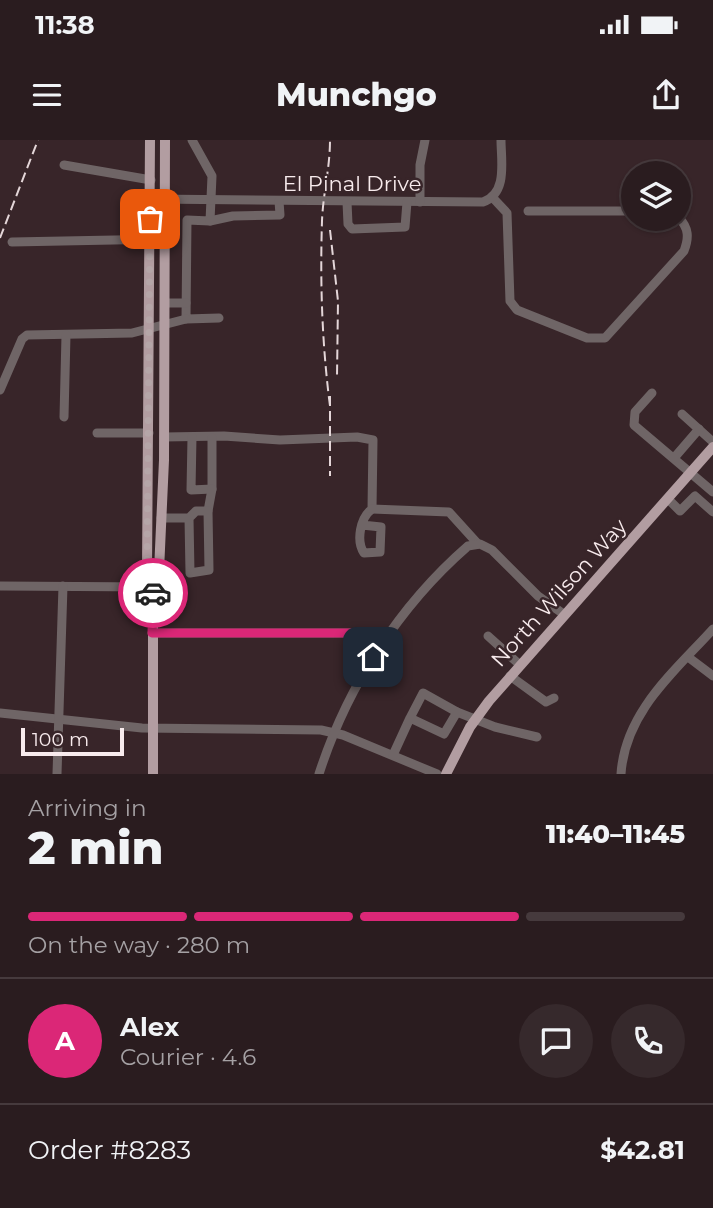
<!DOCTYPE html>
<html lang="en">
<head>
<meta charset="utf-8">
<style>
	:root { --surface:#2a1c1f; --page:#36292c; --text:#f1f3f6; --muted:#a5a1a4; --line:#463a3d; --accent:#db2777 }
	body { margin:0; font-family:Montserrat,sans-serif; background:var(--page); color:var(--text); height:100vh; display:flex; flex-direction:column; font-size:26px; white-space:nowrap }
	* { box-sizing:border-box; margin:0 }
	p { font-size:23px; color:var(--muted) }
	.icon { flex:none; width:38px; height:38px; fill:none; stroke:currentColor; stroke-width:2; stroke-linecap:round; stroke-linejoin:round }
	.map { position:relative; height:634px; overflow:hidden }
	.side { display:flex; flex-direction:column; background:var(--surface); flex:1 }
	.side>* { flex:none }
	.fabs { position:absolute; left:621px; top:21px; display:grid; gap:14px }
	.fabs a { display:grid; place-items:center; width:70px; height:70px; border-radius:50%; background:var(--surface); box-shadow:0 2px 5px #0004,0 0 0 2px var(--line); font-size:35px }
	.scale { position:absolute; left:21px; bottom:18px; width:103px; box-sizing:border-box; padding-left:7px; border:4px solid #f8ebed; border-top:0; font-size:19px; line-height:24px; white-space:nowrap; color:#f8ebed; -webkit-text-stroke:5px #382529; paint-order:stroke }
	.pin { position:absolute; display:grid; place-items:center; width:60px; height:60px; color:#fff; margin:-30px; border-radius:14px; box-shadow:0 4px 10px #0006 }
	.courier { position:absolute; display:grid; place-items:center; width:70px; height:70px; margin:-35px; border:5px solid #db2777; border-radius:50%; background:#fff; color:#222; box-shadow:0 2px 9px #0007 }
	.headline em { font-style:normal; font-weight:800 }
	.headline div { display:flex; flex-direction:column-reverse }
	.headline { display:flex; align-items:center; justify-content:space-between; height:119px; padding:0 28px }
	h1 { font-size:46px; font-weight:800; line-height:52px }
	.bar { display:grid; grid-template-columns:repeat(4,1fr); gap:10px 7px; align-content:center; height:84px; padding:0 28px }
	.bar i { height:9px; border-radius:5px; background:var(--line) }
	.bar .active { background:var(--accent) }
	.bar p { grid-column:span 4 }
	.line { display:flex; align-items:center; gap:18px; padding:0 28px; border-top:2px solid var(--line) }
	.line div { flex:1 }
	.round { display:grid; place-items:center; flex:none; width:74px; height:74px; border-radius:37px; background:var(--page) }
	.status { display:flex; justify-content:space-between; align-items:center; height:49px; padding:0 35px; background:var(--surface); direction:ltr }
	.status svg { height:19px; fill:currentColor }
	header { display:flex; justify-content:space-between; align-items:center; height:91px; padding:0 28px; background:var(--surface); font-size:32px; font-weight:800 }
	.map>svg:first-child { display:block }
</style>
</head>
<body>
<div class="status"><b>11:38</b><svg viewBox="0 0 49 12"><path d="M0 12V9h3v3zM5 12V6h3v6zM10 12V3h3v9zM15 12V0h3v12zM26 1h20v11H26zM47 4h2v5h-2z"/></svg></div>
<header><svg class="icon" aria-label="menu" viewBox="0 0 24 24"><path d="M4 6h16M4 12h16M4 18h16"/></svg>Munchgo<svg class="icon" aria-label="share" viewBox="0 0 24 24"><path d="M12 15V3M7 8l5-5 5 5M5 13v7h14v-7"/></svg></header>
<div class="map">
<svg width="713" height="634" viewBox="0 0 713 634">
	<rect width="100%" height="100%" fill="#382529"/>
	<g fill="none" stroke-linecap="round" stroke-linejoin="round">
		<!-- minor -->
		<g stroke="#6f6566" stroke-width="9">
			<polyline points="192,0 212,36 210,81 187,80 186,179 219,178"/>
			<polyline points="64,25 151,40"/>
			<path d="M 493,58 L 507,73 L 510,161 L 517,170 L 587,198 L 605,198 L 684,111 C 689,98 689,88 679,78"/>
			<path d="M 150,59 L 483,62 C 508,53 501,21 501,0"/>
			<polyline points="347,62 348,84 352,89 405,87 407,62"/>
			<polyline points="420,62 420,25 425,0"/>
			<polyline points="528,71 634,71"/>
			<polyline points="210,81 233,76 280,75 279,61"/>
			<polyline points="12,102 165,99"/>
			<polyline points="165,163 186,163"/>
			<polyline points="0,250 22,199 27,195 132,193 186,179"/>
			<polyline points="652,253 635,272 634,285 713,352"/>
			<polyline points="682,274 713,302"/>
			<polyline points="64,277 66,195"/>
			<polyline points="97,293 149,293"/>
			<path d="M 164,297 L 224,296 L 280,300 L 357,297 L 373,300 L 372,369 C 360,378 356,401 364,413 L 380,412 L 381,387 L 362,385"/>
			<polyline points="192,297 191,350 212,349 212,298"/>
			<polyline points="674,318 699,289"/>
			<polyline points="669,360 680,371 695,356 713,372"/>
			<polyline points="372,369 449,372 478,404"/>
			<polyline points="208,371 212,349"/>
			<polyline points="161,378 189,378 196,371 208,371 209,430 190,433 189,378"/>
			<polyline points="0,446 153,447"/>
			<polyline points="152,493 356,493 381,505"/>
			<polyline points="488,496 520,525"/>
			<polyline points="688,517 713,536"/>
			<polyline points="510,536 546,562 554,558"/>
			<polyline points="457,572 495,587 537,597"/>
			<polyline points="0,573 142,588 321,590 343,595 437,634"/>
			<polyline points="393,615 410,578 444,594 457,572 423,553 410,578"/>
			<polyline points="57,634 63,446"/>
			<path d="M 319,634 C 347,547 399,466 468,406 L 480,404 L 492,410 L 538,456 L 565,475"/>
			<path d="M 621,634 C 625,572 674,532 713,489"/>
		</g>
		<!-- major -->
		<g stroke="#b29da1" stroke-width="10">
			<polyline points="150,0 147,432 153,447"/>
			<polyline points="153,634 153,447 159,431 164,320 165,0"/>
			<polyline points="446,634 470,587 489,561 713,307"/>
		</g>
		<!-- rail -->
		<g stroke="#e4d6d8" stroke-width="2" stroke-dasharray="10 5" stroke-linecap="butt">
			<polyline points="330,90 338,161 337,237"/>
			<polyline points="0,98 38,0"/>
			<polyline points="330,256 330,336"/>
			<path d="M 330,266 C 322,204 320,143 322,81 C 323,54 330,28 330,0"/>
		</g>
	</g>
	<g fill="none" stroke-linecap="round" stroke-linejoin="round">
		<!-- done -->
		<polyline stroke="#b5a6a8" stroke-width="7" stroke-dasharray="0 12.6" points="150,79 147,432 153,453"/>
		<!-- route -->
		<polyline stroke="#db2777" stroke-width="9" points="153,453 152,493 356,493 381,505 373,517"/>
	</g>
	<g text-anchor="middle" stroke-width="5" stroke-linejoin="round" paint-order="stroke">
		<!-- street labels -->
		<g font-size="21" fill="#f8ebed" stroke="#382529">
			<text x="352" y="51">El Pinal Drive</text>
			<text transform="translate(559 453) rotate(-48)" y="7">North Wilson Way</text>
		</g>
	</g>
</svg>
<div class="fabs">
<a><svg class="icon" aria-label="layers" viewBox="0 0 24 24"><path d="M12 4l9 5-9 5-9-5zM3 14l9 5 9-5"/></svg></a>
</div>
<div class="scale">100 m</div>
<div class="pin" style="left:150px;top:79px;background:#ea580c"><svg class="icon" aria-label="bag" viewBox="0 0 24 24"><path d="M5 8h14l-1 12H6zM9 8a3 3 0 0 1 6 0"/></svg></div>
<div class="pin" style="left:373px;top:517px;background:#1f2937"><svg class="icon" aria-label="home" viewBox="0 0 24 24"><path d="M3 11l9-7 9 7M6 9v11h12V9"/></svg></div>
<div class="courier" style="left:153px;top:453px"><svg class="icon" aria-label="car" viewBox="0 0 24 24"><path d="M5 17H2v-5l4-1 3-4h7l3 4 3 1v5h-3M9 17h6M6 11h13"/><circle cx="7" cy="17" r="2"/><circle cx="17" cy="17" r="2"/></svg></div>
</div>
<section class="side">
<div class="headline"><div><h1>2 min</h1><p>Arriving in</p></div><em>11:40–11:45</em></div>
<div class="bar"><i class="active"></i><i class="active"></i><i class="active"></i><i></i><p>On the way · 280 m</p></div>
<div class="line" style="height:126px"><b class="round" style="background:var(--accent);color:#fff">A</b><div><b>Alex</b><p>Courier · 4.6</p></div><a class="round"><svg class="icon" aria-label="chat" viewBox="0 0 24 24"><path d="M4 5h16v11H9l-5 4z"/></svg></a><a class="round"><svg class="icon" aria-label="phone" viewBox="0 0 24 24"><path d="M5 4h4l2 5-3 2q2 4 5 5l2-3 5 2v4C11 20 4 13 5 4z"/></svg></a></div>
<div class="line" style="height:91px"><div>Order #8283</div><b>$42.81</b></div>
</section>
</body>
</html>
